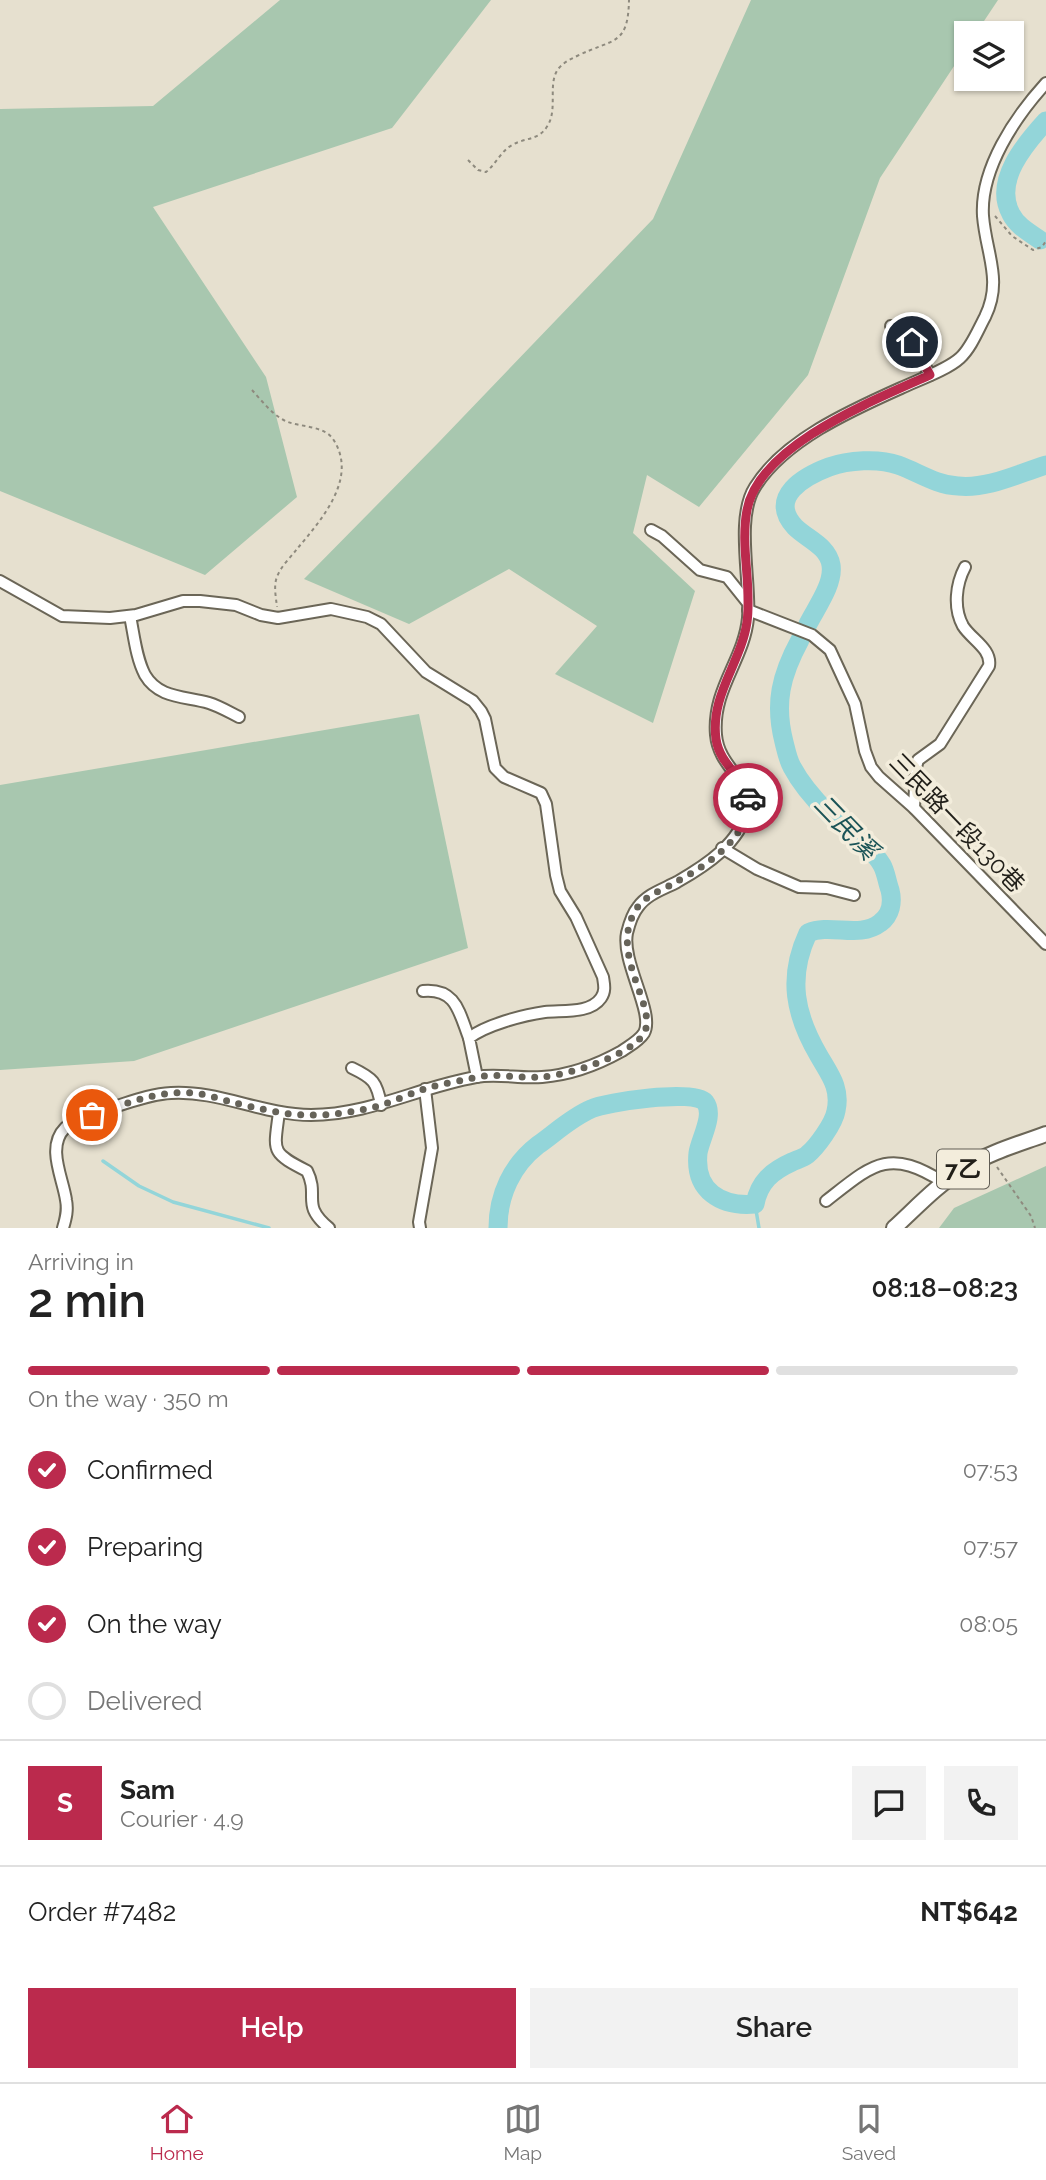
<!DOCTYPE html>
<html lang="en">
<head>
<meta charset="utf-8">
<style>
	:root { --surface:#fff; --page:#f2f2f2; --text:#222; --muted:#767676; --line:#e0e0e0; --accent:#bb2a4d }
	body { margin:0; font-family:Raleway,"Noto Sans TC",sans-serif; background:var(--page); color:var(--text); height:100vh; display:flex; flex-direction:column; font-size:26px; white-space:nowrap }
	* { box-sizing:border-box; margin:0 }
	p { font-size:23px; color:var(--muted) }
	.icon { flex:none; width:38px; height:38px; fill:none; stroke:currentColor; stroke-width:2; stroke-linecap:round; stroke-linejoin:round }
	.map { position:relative; height:1228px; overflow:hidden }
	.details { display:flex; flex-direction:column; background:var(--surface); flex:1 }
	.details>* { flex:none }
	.fabs { position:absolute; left:954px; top:21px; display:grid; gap:14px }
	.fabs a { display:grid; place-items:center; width:70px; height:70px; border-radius:0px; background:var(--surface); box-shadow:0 2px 5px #0004; font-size:35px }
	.pin { position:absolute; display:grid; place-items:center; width:60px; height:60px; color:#fff; margin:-30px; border:4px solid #fff; border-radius:50%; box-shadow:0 2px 7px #0007 }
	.courier { position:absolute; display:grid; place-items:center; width:70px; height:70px; margin:-35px; border:5px solid #bb2a4d; border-radius:50%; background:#fff; color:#222; box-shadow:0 2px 9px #0007 }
	.summary em { font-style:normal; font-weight:600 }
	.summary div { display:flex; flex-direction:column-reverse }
	.summary { display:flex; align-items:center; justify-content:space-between; height:119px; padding:0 28px }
	h1 { font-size:46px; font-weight:600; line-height:52px }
	.bar { display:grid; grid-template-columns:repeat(4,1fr); gap:10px 7px; align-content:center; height:84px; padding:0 28px }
	.bar i { height:9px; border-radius:5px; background:var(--line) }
	.bar .active { background:var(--accent) }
	.bar p { grid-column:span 4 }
	.line { display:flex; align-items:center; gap:18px; padding:0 28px; border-top:2px solid var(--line) }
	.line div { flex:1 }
	.round { display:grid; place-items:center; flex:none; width:74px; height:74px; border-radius:0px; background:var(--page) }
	ol { padding:0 28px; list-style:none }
	li { display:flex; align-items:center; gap:21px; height:77px }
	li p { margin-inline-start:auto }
	li .icon { padding:7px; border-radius:50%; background:var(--accent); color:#fff; stroke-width:4 }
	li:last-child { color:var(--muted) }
	li i { width:38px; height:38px; border:4px solid var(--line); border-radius:50% }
	.button { display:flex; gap:14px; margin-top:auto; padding:14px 28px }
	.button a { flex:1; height:80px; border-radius:0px; background:var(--accent); color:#fff; font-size:28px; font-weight:600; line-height:80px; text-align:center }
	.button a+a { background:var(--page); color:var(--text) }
	.dock { display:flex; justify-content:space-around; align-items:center; height:98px; border-top:2px solid var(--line); background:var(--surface); font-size:19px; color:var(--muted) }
	.dock a { display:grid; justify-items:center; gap:4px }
	.dock .active { color:var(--accent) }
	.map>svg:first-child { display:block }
</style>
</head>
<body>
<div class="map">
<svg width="1046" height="1228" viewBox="0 0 1046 1228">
	<rect width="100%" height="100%" fill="#e6e0cf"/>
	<!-- green -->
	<g fill="#a8c7af">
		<polygon points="280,0 491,0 392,128 153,207 266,377 297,497 205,575 0,491 0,109 153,106"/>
		<polygon points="751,0 998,0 976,33 966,33 966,48 880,178 808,375 699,507 647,475 633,533 695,591 653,723 555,674 597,626 509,569 409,624 304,579 439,442 653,219"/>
		<polygon points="419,714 468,948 134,1061 0,1070 0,785"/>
		<polygon points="1046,1166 1046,1228 939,1228 954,1208"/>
	</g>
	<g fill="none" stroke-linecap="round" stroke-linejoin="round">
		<!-- stream -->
		<g stroke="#93d5d9" stroke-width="3.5">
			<polyline points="103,1161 139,1186 173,1202 269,1228"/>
			<polyline points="755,1204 759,1228"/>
		</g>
		<!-- river -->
		<g stroke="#93d5d9" stroke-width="19">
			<path d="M 1040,240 C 1030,233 1017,226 1011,214 C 993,181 1025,144 1046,121"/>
			<path d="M 808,624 C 816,608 834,584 831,565 C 828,546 807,539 795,527 C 767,497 805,476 829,467 C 848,460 879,458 898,465 C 918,472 936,485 958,486 C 988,489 1017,474 1046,465"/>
			<path d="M 498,1228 C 498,1195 512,1165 538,1145 C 555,1133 572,1117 591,1109 C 606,1102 695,1089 705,1102 C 715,1115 700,1139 698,1153 C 694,1191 721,1207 755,1204 C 759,1182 772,1171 792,1162 C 796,1160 803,1158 807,1155 C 817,1147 834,1123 836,1111 C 841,1088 830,1075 819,1056 C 795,1015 787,978 808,933 C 831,923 859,939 880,923 C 891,915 893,902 890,890 C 887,882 886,872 882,865 C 869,843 845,831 828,813 C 815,800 801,784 792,767 C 788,760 786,750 784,742 C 774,703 781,675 800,640"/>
		</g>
		<defs>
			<g id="minor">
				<polyline points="891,326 912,342 930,375"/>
				<polyline points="651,530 662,536 700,570 727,577 747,602"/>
				<path d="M 0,581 L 62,616 L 110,618 L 136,615 L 183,601 L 200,601 L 236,605 L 261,615 L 278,618 L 331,609 L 367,617 L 381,624 L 426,672 L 473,701 L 481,711 L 485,719 L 495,768 L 504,777 L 541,793 L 546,804 L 556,875 L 560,891 L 576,917 L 603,977 C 604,984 606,991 601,998 C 590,1014 562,1010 545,1012 C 523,1015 486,1025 469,1038 L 477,1077"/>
				<polyline points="748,610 812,635 830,650 855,704 865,751 871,767 879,777 914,808 1046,944"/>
				<path d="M 130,616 C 134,635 136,658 145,675 C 159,699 186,696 209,703 C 219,706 229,712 239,717"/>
				<path d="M 914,808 L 916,767 L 918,760 L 940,744 L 989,666 C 992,649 971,639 963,626 C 953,608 956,584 965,567"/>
				<polyline points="722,848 757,869 799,887 827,888 854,895"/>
				<path d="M 423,991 C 456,988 459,1012 469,1038"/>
				<path d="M 352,1068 C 373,1078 377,1082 381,1105"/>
				<path d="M 279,1112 C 274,1152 270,1152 307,1171 C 320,1197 300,1204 329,1228"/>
				<path d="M 826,1201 C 872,1165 888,1147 943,1182"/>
				<path d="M 63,1228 C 66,1218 68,1210 66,1200 C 63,1178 46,1147 65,1128 C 75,1117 93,1114 107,1109 C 128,1103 149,1094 171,1093 C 218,1090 263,1115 311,1115 C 369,1115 419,1087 476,1077 C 497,1073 520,1079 542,1077 C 570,1075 597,1065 622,1051 C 629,1046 639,1041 644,1033 C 655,1013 621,962 627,933 C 629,925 633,913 638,907 C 647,894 664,889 677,882 C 705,866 741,843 747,809 C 753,780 719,769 716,735 C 712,689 744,660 748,618 C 751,581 735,518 755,487 C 784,440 852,410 901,388 C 918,380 947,370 960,358 C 971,348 978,330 985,317 C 1003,280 986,254 983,216 C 980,169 1015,117 1046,83"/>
				<polyline points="420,1228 419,1222 432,1148 425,1089"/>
			</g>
			<path id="major" d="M 894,1228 C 917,1207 938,1184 965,1168 C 990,1152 1019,1144 1046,1134"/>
		</defs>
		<!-- minor casing -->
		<use href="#minor" stroke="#6b6657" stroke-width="14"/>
		<!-- major casing -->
		<use href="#major" stroke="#6b6657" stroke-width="18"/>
		<!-- path -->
		<g stroke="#8e8a7e" stroke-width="2" stroke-dasharray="3.5 3.5" stroke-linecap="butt">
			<path d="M 468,160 L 478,170 L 486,172 C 496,164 501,151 512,145 C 526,137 539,141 548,125 C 558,108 547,82 559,68 C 564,62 571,59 577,56 C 614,38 628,46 629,0"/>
			<polyline points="995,216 1012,236 1033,250 1042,247 1046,241"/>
			<path d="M 252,390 C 262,401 274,417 288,422 C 302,427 324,426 333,439 C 359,478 321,520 297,549 C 290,558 279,568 276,580 C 274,588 276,598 277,607"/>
			<polyline points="997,1167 1031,1216 1035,1228"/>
		</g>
		<!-- minor -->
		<use href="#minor" stroke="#fff" stroke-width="10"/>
		<!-- major -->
		<use href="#major" stroke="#fff" stroke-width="14"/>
	</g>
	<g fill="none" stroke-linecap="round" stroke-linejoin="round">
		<!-- done -->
		<path stroke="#666359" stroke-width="7" stroke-dasharray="0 12.6" d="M 92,1115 C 125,1104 158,1090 194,1093 C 206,1094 219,1099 231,1102 C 257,1108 287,1116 314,1115 C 337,1115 360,1111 382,1105 C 397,1100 412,1093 427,1088 C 442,1084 458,1081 473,1078 C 496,1072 519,1079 542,1077 C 568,1075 627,1057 643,1035 C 661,1009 606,954 637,908 C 646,895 663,890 676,882 C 707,865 750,838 748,798"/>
		<!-- route -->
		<path stroke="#bb2a4d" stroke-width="9" d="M 748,798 C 745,777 720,766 716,739 C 710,695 741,663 747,622 C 752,585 740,547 747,510 C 759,445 875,400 930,375 L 912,342"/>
	</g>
	<g text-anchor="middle" stroke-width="7" stroke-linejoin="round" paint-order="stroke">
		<!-- shield labels -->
		<rect fill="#f3eddc" stroke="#605d54" stroke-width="2" x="937" y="1149.5" width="52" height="39" rx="5"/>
		<g font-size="23" font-weight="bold" fill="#211f19">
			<text x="963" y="1177">7乙</text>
		</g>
		<!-- street labels -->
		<g font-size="24" fill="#211f19" stroke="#f3eddc">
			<text transform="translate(957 823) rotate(46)" y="8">三民路一段130巷</text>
		</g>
		<!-- water labels -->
		<g font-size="26" font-style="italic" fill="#1b5457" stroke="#f3eddc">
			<text transform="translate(846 827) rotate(46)" y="9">三民溪</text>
		</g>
	</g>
</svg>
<div class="fabs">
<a><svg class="icon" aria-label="layers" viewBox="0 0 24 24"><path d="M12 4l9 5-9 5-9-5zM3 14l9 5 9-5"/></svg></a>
</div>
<div class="pin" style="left:92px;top:1115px;background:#ea580c"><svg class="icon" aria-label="bag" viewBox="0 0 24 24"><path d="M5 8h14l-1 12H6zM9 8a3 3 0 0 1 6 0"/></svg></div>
<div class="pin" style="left:912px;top:342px;background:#1f2937"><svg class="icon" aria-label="home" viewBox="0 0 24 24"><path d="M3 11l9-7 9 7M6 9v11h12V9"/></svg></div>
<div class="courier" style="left:748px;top:798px"><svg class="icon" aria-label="car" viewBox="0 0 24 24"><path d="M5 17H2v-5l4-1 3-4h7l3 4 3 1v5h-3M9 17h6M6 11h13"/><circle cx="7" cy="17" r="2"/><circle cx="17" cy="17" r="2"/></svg></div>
</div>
<section class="details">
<div class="summary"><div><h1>2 min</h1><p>Arriving in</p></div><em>08:18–08:23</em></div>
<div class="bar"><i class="active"></i><i class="active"></i><i class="active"></i><i></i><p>On the way · 350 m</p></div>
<ol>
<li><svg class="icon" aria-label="check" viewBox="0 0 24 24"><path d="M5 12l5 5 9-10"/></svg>Confirmed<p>07:53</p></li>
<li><svg class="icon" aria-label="check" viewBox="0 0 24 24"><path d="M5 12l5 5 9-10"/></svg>Preparing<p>07:57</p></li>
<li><svg class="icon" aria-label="check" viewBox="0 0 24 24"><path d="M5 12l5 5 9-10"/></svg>On the way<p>08:05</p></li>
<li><i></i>Delivered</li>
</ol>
<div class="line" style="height:126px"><b class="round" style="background:var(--accent);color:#fff">S</b><div><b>Sam</b><p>Courier · 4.9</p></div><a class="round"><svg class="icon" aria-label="chat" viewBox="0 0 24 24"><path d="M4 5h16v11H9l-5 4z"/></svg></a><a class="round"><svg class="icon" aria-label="phone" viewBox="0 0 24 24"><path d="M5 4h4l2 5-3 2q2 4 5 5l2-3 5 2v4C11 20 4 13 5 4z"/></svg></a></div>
<div class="line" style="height:91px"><div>Order #7482</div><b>NT$642</b></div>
<div class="button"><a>Help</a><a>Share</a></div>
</section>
<nav class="dock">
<a class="active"><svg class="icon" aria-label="home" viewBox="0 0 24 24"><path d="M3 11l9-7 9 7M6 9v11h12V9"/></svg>Home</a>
<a><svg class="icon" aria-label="map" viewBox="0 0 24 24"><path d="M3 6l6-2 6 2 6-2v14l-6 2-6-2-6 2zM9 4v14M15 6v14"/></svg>Map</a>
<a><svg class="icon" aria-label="saved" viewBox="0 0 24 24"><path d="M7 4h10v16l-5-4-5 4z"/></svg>Saved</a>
</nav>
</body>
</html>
